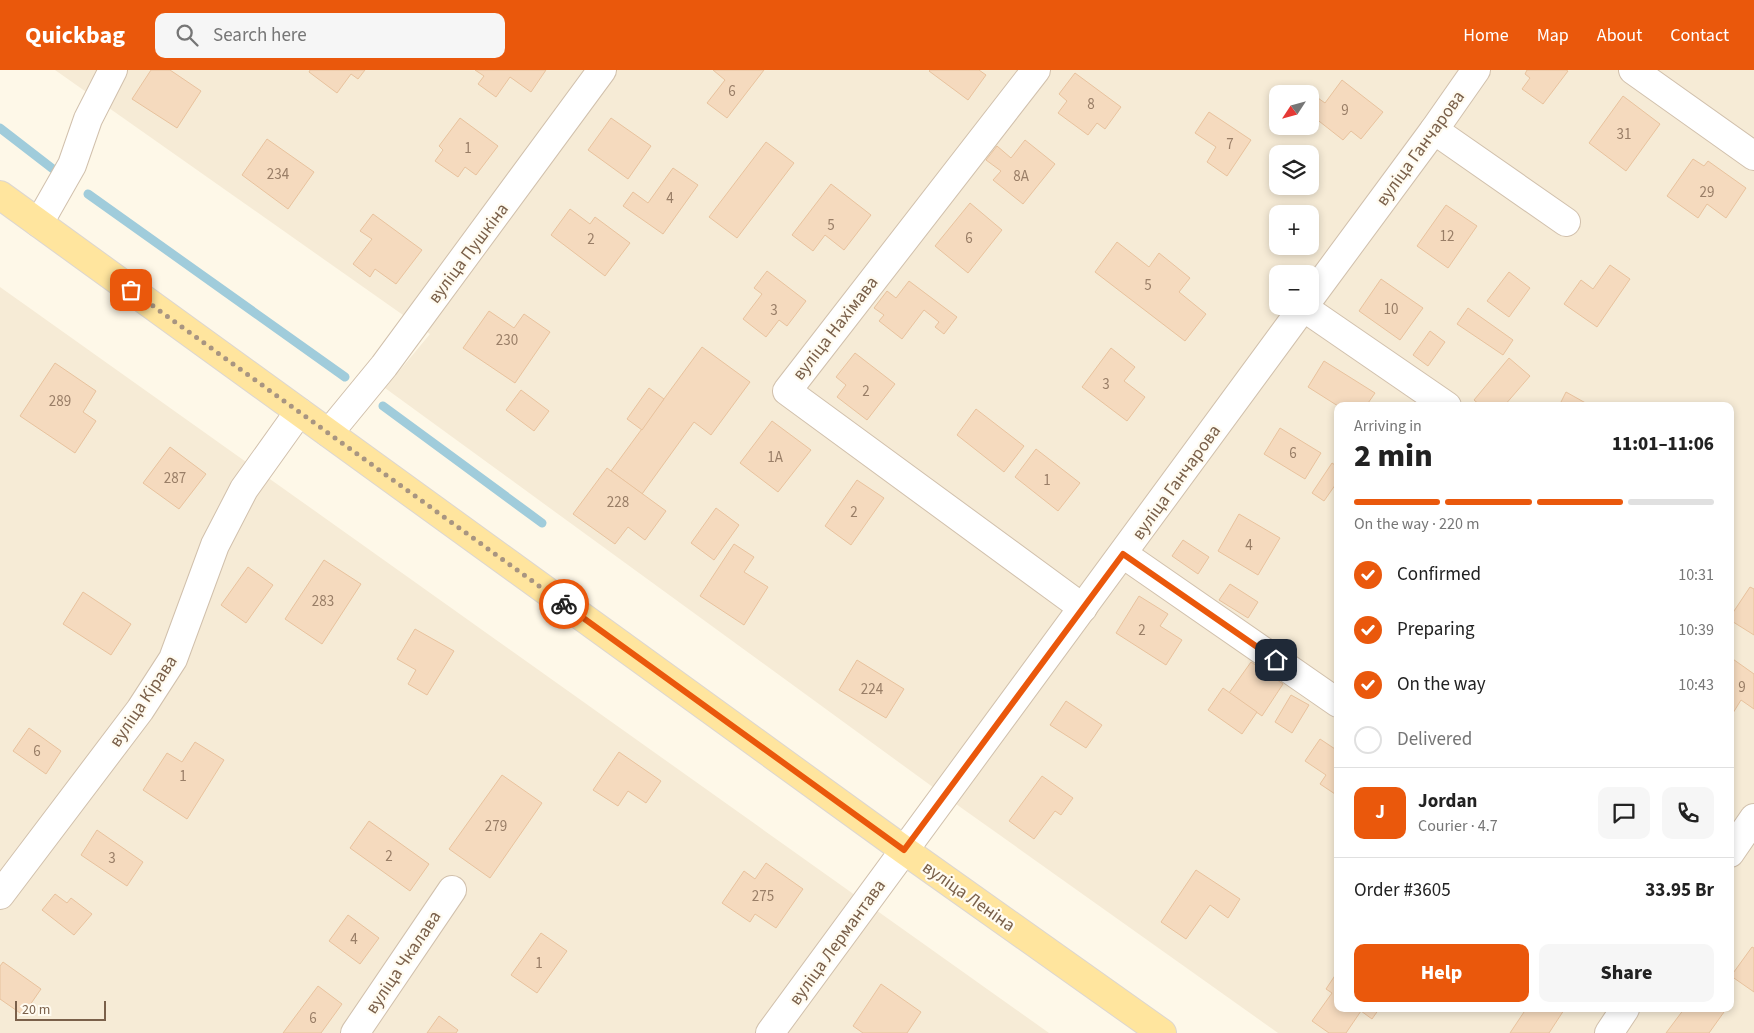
<!DOCTYPE html>
<html lang="en">
<head>
<meta charset="utf-8">
<style>
	:root { --surface:#fff; --page:#f6f6f6; --text:#222; --muted:#767676; --line:#e0e0e0; --accent:#ea580c }
	body { margin:0; font-family:"Source Sans 3",sans-serif; background:var(--page); color:var(--text); height:100vh; display:flex; flex-direction:column; font-size:19px; white-space:nowrap }
	* { box-sizing:border-box; margin:0 }
	p { font-size:16px; color:var(--muted) }
	.icon { flex:none; width:28px; height:28px; fill:none; stroke:currentColor; stroke-width:2; stroke-linecap:round; stroke-linejoin:round }
	.map { position:relative; flex:1; overflow:hidden }
	.details { position:absolute; left:1334px; top:332px; width:400px; height:610px; display:flex; flex-direction:column; background:var(--surface); border-radius:10px; box-shadow:0 2px 8px #0003 }
	.details>* { flex:none }
	.needle { width:32px; rotate:234deg }
	.controls { position:absolute; left:1269px; top:15px; display:grid; gap:10px }
	.controls a { display:grid; place-items:center; width:50px; height:50px; border-radius:10px; background:var(--surface); box-shadow:0 2px 8px #0003; font-size:25px }
	.scale { position:absolute; left:15px; bottom:12px; width:91px; box-sizing:border-box; padding-left:5px; border:2px solid #7a604a; border-top:0; font-size:14px; line-height:18px; white-space:nowrap; color:#7a604a; -webkit-text-stroke:4px #fffbf0; paint-order:stroke }
	.pin { position:absolute; display:grid; place-items:center; width:42px; height:42px; color:#fff; margin:-21px; border-radius:10px; box-shadow:0 2px 8px #0006 }
	.courier { position:absolute; display:grid; place-items:center; width:50px; height:50px; margin:-25px; border:4px solid #ea580c; border-radius:50%; background:#fff; color:#222; box-shadow:0 1px 6px #0007 }
	.head em { font-style:normal; font-weight:800 }
	.head div { display:flex; flex-direction:column-reverse }
	.head { display:flex; align-items:center; justify-content:space-between; height:85px; padding:0 20px }
	h1 { font-size:32px; font-weight:800; line-height:38px }
	.bar { display:grid; grid-template-columns:repeat(4,1fr); gap:8px 5px; align-content:center; height:60px; padding:0 20px }
	.bar i { height:6px; border-radius:4px; background:var(--line) }
	.bar .selected { background:var(--accent) }
	.bar p { grid-column:span 4 }
	.line { display:flex; align-items:center; gap:12px; padding:0 20px; border-top:1px solid var(--line) }
	.line div { flex:1 }
	.round { display:grid; place-items:center; flex:none; width:52px; height:52px; border-radius:10px; background:var(--page) }
	ol { padding:0 20px; list-style:none }
	li { display:flex; align-items:center; gap:15px; height:55px }
	li p { margin-inline-start:auto }
	li .icon { padding:5px; border-radius:50%; background:var(--accent); color:#fff; stroke-width:4 }
	li:last-child { color:var(--muted) }
	li i { width:28px; height:28px; border:2px solid var(--line); border-radius:50% }
	.cta { display:flex; gap:10px; margin-top:auto; padding:10px 20px }
	.cta a { flex:1; height:58px; border-radius:10px; background:var(--accent); color:#fff; font-size:20px; font-weight:800; line-height:58px; text-align:center }
	.cta a+a { background:var(--page); color:var(--text) }
	header { display:flex; align-items:center; gap:30px; box-sizing:border-box; height:70px; padding:0 25px; background:var(--accent); color:#fff }
	header strong { font-size:24px }
	nav { display:flex; gap:28px; margin-inline-start:auto; font-size:18px }
	.search { width:350px; height:45px; background:var(--page); display:flex; align-items:center; gap:12px; box-sizing:border-box; padding:0 18px; border-radius:10px; color:var(--muted); font-size:19px }
	.map>svg:first-child { display:block }
</style>
</head>
<body>
<header>
<strong>Quickbag</strong>
<div class="search"><svg class="icon" aria-label="search" viewBox="0 0 24 24"><circle cx="10" cy="10" r="6"/><path d="M15 15l6 6"/></svg>Search here</div>
<nav><a>Home</a><a>Map</a><a>About</a><a>Contact</a></nav>
</header>
<div class="map">
<svg width="1754" height="963" viewBox="0 0 1754 963">
	<rect width="100%" height="100%" fill="#fef8e8"/>
	<!-- residential -->
	<g fill="#f6ebd6" fill-rule="evenodd">
		<path d="M 55,0 L 1754,0 L 1754,963 L 1278,963 L 963,739 L 385,318 L 430,264 ZM 1278,24 L 1310,24 L 1310,56 L 1278,56 ZM 1278,84 L 1310,84 L 1310,116 L 1278,116 ZM 1278,144 L 1310,144 L 1310,176 L 1278,176 ZM 1278,204 L 1310,204 L 1310,236 L 1278,236 ZM 1338,336 L 1730,336 L 1730,939 L 1338,939 Z"/>
		<polygon points="0,217 1049,963 0,963"/>
	</g>
	<g fill="none" stroke-linecap="round" stroke-linejoin="round">
		<!-- stream -->
		<g stroke="#a0ccdb" stroke-width="9">
			<polyline points="0,58 53,99"/>
			<polyline points="88,124 345,307"/>
			<polyline points="383,336 542,453"/>
		</g>
	</g>
	<!-- building -->
	<g fill="#f5dabe" stroke="#e8c29d">
		<polygon points="151,0 170,0 201,21 177,58 132,29"/>
		<polygon points="310,0 365,0 358,9 351,4 337,23 309,2"/>
		<polygon points="475,0 546,0 531,22 510,7 496,27 478,14 484,6"/>
		<polygon points="713,0 764,0 727,48 707,33 725,10"/>
		<polygon points="930,0 979,0 986,5 968,30 929,1"/>
		<polygon points="1527,0 1566,0 1568,1 1543,34 1522,19 1530,8 1525,4"/>
		<polygon points="1075,3 1121,37 1105,59 1097,53 1088,65 1058,43 1067,31 1059,24"/>
		<polygon points="1342,10 1383,42 1361,69 1351,61 1343,70 1310,44 1310,39 1318,28 1325,33"/>
		<polygon points="1623,26 1660,54 1626,101 1589,73"/>
		<polygon points="1209,42 1251,70 1227,106 1207,92 1216,77 1195,63"/>
		<polygon points="460,48 498,76 476,105 465,97 458,107 435,91 443,80 439,76"/>
		<polygon points="611,48 651,76 628,109 588,80"/>
		<polygon points="267,69 314,102 288,139 242,105"/>
		<polygon points="1025,70 1055,94 1023,134 993,110 1001,101 986,90 997,76 1011,88"/>
		<polygon points="766,72 794,93 737,168 709,147"/>
		<polygon points="1693,89 1704,96 1708,91 1746,118 1726,148 1707,134 1698,148 1667,126"/>
		<polygon points="673,98 698,115 663,164 623,136 633,122 648,133"/>
		<polygon points="831,114 871,145 844,180 825,165 813,181 792,165"/>
		<polygon points="970,133 1002,160 968,203 935,176"/>
		<polygon points="1446,135 1477,156 1448,198 1417,176"/>
		<polygon points="570,139 590,154 595,147 630,173 605,206 551,165"/>
		<polygon points="373,144 422,180 396,214 375,199 370,207 353,194 372,169 360,161"/>
		<polygon points="1117,172 1149,197 1159,183 1190,208 1179,222 1206,244 1185,271 1095,202"/>
		<polygon points="1610,195 1630,209 1597,257 1564,234 1581,210 1593,219"/>
		<polygon points="767,201 806,231 787,256 779,250 766,267 743,249 762,224 754,218"/>
		<polygon points="1509,202 1530,218 1509,247 1487,231"/>
		<polygon points="1381,209 1423,238 1400,270 1359,241"/>
		<polygon points="909,211 957,247 944,264 935,257 939,252 924,240 902,269 879,251 884,245 874,238 887,221 896,228"/>
		<polygon points="1468,238 1513,270 1503,285 1457,254"/>
		<polygon points="489,241 514,258 524,244 550,262 515,313 463,278"/>
		<polygon points="1430,261 1445,272 1428,296 1413,285"/>
		<polygon points="702,277 750,312 711,365 694,352 642,424 611,401"/>
		<polygon points="1111,278 1135,297 1124,311 1145,327 1127,351 1082,317"/>
		<polygon points="855,283 895,314 867,350 837,327 846,315 836,307"/>
		<polygon points="1509,288 1530,306 1504,336 1481,336 1474,330"/>
		<polygon points="1324,291 1375,323 1366,336 1338,336 1308,317"/>
		<polygon points="55,293 96,321 83,342 96,351 75,383 20,346"/>
		<polygon points="649,318 664,329 642,360 627,349"/>
		<polygon points="521,320 549,341 534,361 506,340"/>
		<polygon points="1566,322 1591,336 1559,336"/>
		<polygon points="976,339 1024,376 1004,402 957,365"/>
		<polygon points="772,351 811,380 778,422 740,393"/>
		<polygon points="1280,358 1321,383 1305,409 1264,384"/>
		<polygon points="170,377 206,404 179,439 143,413"/>
		<polygon points="1036,379 1080,413 1058,441 1015,407"/>
		<polygon points="1332,393 1338,397 1338,411 1324,431 1312,423"/>
		<polygon points="607,398 666,441 645,470 628,457 615,474 573,444"/>
		<polygon points="857,410 884,428 851,475 825,456"/>
		<polygon points="716,438 739,455 714,490 691,473"/>
		<polygon points="1239,444 1280,468 1258,505 1218,481"/>
		<polygon points="1183,470 1209,487 1198,504 1172,486"/>
		<polygon points="734,474 754,487 744,502 768,517 744,555 700,526"/>
		<polygon points="324,490 361,514 322,574 285,549"/>
		<polygon points="248,497 273,515 246,553 221,535"/>
		<polygon points="1230,514 1258,532 1248,548 1219,530"/>
		<polygon points="1750,517 1754,519 1754,565 1730,550 1730,547"/>
		<polygon points="83,522 131,554 111,585 63,554"/>
		<polygon points="1139,526 1168,544 1160,556 1182,570 1166,595 1116,563"/>
		<polygon points="415,559 454,581 427,625 408,614 416,600 397,589"/>
		<polygon points="1730,587 1754,604 1754,639 1741,630 1733,643 1730,641"/>
		<polygon points="857,590 904,619 886,648 839,620"/>
		<polygon points="1251,592 1283,614 1262,646 1229,623"/>
		<polygon points="1223,618 1257,642 1242,664 1208,640"/>
		<polygon points="1291,625 1309,635 1292,663 1275,652"/>
		<polygon points="1066,631 1102,655 1086,678 1050,655"/>
		<polygon points="29,658 61,681 46,704 13,681"/>
		<polygon points="1320,669 1338,681 1338,726 1320,714 1326,705 1305,691"/>
		<polygon points="195,672 224,690 187,749 143,720 167,683 182,692"/>
		<polygon points="619,682 661,711 646,733 628,721 618,736 593,720"/>
		<polygon points="502,705 542,733 490,808 449,779"/>
		<polygon points="1042,706 1073,728 1061,745 1055,741 1034,769 1009,751"/>
		<polygon points="369,751 429,794 410,821 350,778"/>
		<polygon points="97,760 143,792 127,816 81,785"/>
		<polygon points="766,793 803,819 776,858 755,844 750,852 722,833 744,801 755,809"/>
		<polygon points="1196,800 1240,829 1228,848 1210,835 1186,869 1161,852"/>
		<polygon points="55,824 67,833 71,828 92,844 74,865 42,840"/>
		<polygon points="348,845 379,868 360,894 329,871"/>
		<polygon points="541,863 567,881 537,923 511,905"/>
		<polygon points="1752,877 1754,878 1754,922 1731,906"/>
		<polygon points="3,892 41,919 23,945 0,929 0,896"/>
		<polygon points="1336,904 1338,905 1338,939 1379,939 1372,949 1361,941 1346,963 1329,963 1312,951 1332,923 1326,919"/>
		<polygon points="881,914 921,942 907,963 863,963 853,956"/>
		<polygon points="318,916 342,934 321,963 283,963"/>
		<polygon points="1526,939 1563,939 1564,940 1549,963 1510,963"/>
		<polygon points="1684,939 1719,939 1724,942 1709,963 1666,963"/>
		<polygon points="439,946 458,960 456,963 427,963"/>
	</g>
	<g fill="none" stroke-linecap="round" stroke-linejoin="round">
		<defs>
			<g id="minor">
				<polyline points="1036,0 787,321 1083,538"/>
				<polyline points="1633,0 1754,86"/>
				<polyline points="1434,60 1566,152"/>
				<polyline points="39,153 72,95 88,49 113,0"/>
				<polyline points="1310,228 1434,60 1476,0"/>
				<polyline points="1303,237 1447,336"/>
				<polyline points="329,363 384,296 602,0"/>
				<polyline points="1123,484 1338,633"/>
				<polyline points="1730,783 1754,748"/>
				<polyline points="0,825 140,640 173,589 215,475 244,419 299,342"/>
				<polyline points="355,963 452,820"/>
				<polyline points="770,963 1304,236"/>
				<polyline points="1609,963 1625,939"/>
			</g>
			<polyline id="major" points="0,125 904,780 1162,963"/>
		</defs>
		<!-- minor casing -->
		<use href="#minor" stroke="#d1c0ac" stroke-width="30"/>
		<!-- major casing -->
		<use href="#major" stroke="#dcd6d0" stroke-width="30"/>
		<!-- minor -->
		<use href="#minor" stroke="#fff" stroke-width="28"/>
		<!-- major -->
		<use href="#major" stroke="#ffe59e" stroke-width="28"/>
	</g>
	<g fill="none" stroke-linecap="round" stroke-linejoin="round">
		<!-- done -->
		<polyline stroke="#a89581" stroke-width="5" stroke-dasharray="0 9" points="131,220 564,534"/>
		<!-- route -->
		<polyline stroke="#ea580c" stroke-width="6" points="564,534 904,780 1123,484 1276,590"/>
	</g>
	<g text-anchor="middle" stroke-width="4.5" stroke-linejoin="round" paint-order="stroke">
		<!-- number labels -->
		<g font-size="15" fill="#997e67">
			<text x="732" y="26">6</text>
			<text x="1091" y="39">8</text>
			<text x="1345" y="45">9</text>
			<text x="1624" y="69">31</text>
			<text x="1230" y="79">7</text>
			<text x="468" y="83">1</text>
			<text x="278" y="109">234</text>
			<text x="1021" y="111">8А</text>
			<text x="1707" y="127">29</text>
			<text x="670" y="133">4</text>
			<text x="831" y="160">5</text>
			<text x="1447" y="171">12</text>
			<text x="969" y="173">6</text>
			<text x="591" y="174">2</text>
			<text x="1148" y="220">5</text>
			<text x="1391" y="244">10</text>
			<text x="774" y="245">3</text>
			<text x="507" y="275">230</text>
			<text x="1106" y="319">3</text>
			<text x="866" y="326">2</text>
			<text x="60" y="336">289</text>
			<text x="1293" y="388">6</text>
			<text x="775" y="392">1А</text>
			<text x="175" y="413">287</text>
			<text x="1047" y="415">1</text>
			<text x="618" y="437">228</text>
			<text x="854" y="447">2</text>
			<text x="1249" y="480">4</text>
			<text x="323" y="536">283</text>
			<text x="1142" y="565">2</text>
			<text x="1742" y="622">9</text>
			<text x="872" y="624">224</text>
			<text x="37" y="686">6</text>
			<text x="183" y="711">1</text>
			<text x="496" y="761">279</text>
			<text x="389" y="791">2</text>
			<text x="112" y="793">3</text>
			<text x="763" y="831">275</text>
			<text x="354" y="874">4</text>
			<text x="539" y="898">1</text>
			<text x="313" y="953">6</text>
		</g>
		<!-- street labels -->
		<g font-size="18" fill="#7a604a" stroke="#fffbf0">
			<text transform="translate(1420 78) rotate(-54)" y="6">вуліца Ганчарова</text>
			<text transform="translate(468 183) rotate(-53)" y="6">вуліца Пушкіна</text>
			<text transform="translate(835 258) rotate(-52)" y="6">вуліца Нахімава</text>
			<text transform="translate(1176 412) rotate(-54)" y="6">вуліца Ганчарова</text>
			<text transform="translate(143 631) rotate(-56)" y="6">вуліца Кірава</text>
			<text transform="translate(969 826) rotate(35)" y="6">вуліца Леніна</text>
			<text transform="translate(837 872) rotate(-54)" y="6">вуліца Лермантава</text>
			<text transform="translate(403 892) rotate(-56)" y="6">вуліца Чкалава</text>
		</g>
	</g>
</svg>
<div class="controls">
<a><svg class="needle" viewBox="-14 -14 28 28"><path d="M0-13l5 13h-10z" fill="#e53935"/><path d="M0 13l5-13h-10z" fill="#767676"/></svg></a>
<a><svg class="icon" aria-label="layers" viewBox="0 0 24 24"><path d="M12 4l9 5-9 5-9-5zM3 14l9 5 9-5"/></svg></a>
<a>+</a>
<a>−</a>
</div>
<div class="scale">20 m</div>
<div class="pin" style="left:131px;top:220px;background:#ea580c"><svg class="icon" aria-label="bag" viewBox="0 0 24 24"><path d="M5 8h14l-1 12H6zM9 8a3 3 0 0 1 6 0"/></svg></div>
<div class="pin" style="left:1276px;top:590px;background:#1f2937"><svg class="icon" aria-label="home" viewBox="0 0 24 24"><path d="M3 11l9-7 9 7M6 9v11h12V9"/></svg></div>
<div class="courier" style="left:564px;top:534px"><svg class="icon" aria-label="bike" viewBox="0 0 24 24"><circle cx="6" cy="16" r="4"/><circle cx="18" cy="16" r="4"/><path d="M6 16l4-8h5l3 8M10 8l3 8H6M13 5h3"/></svg></div>
<section class="details">
<div class="head"><div><h1>2 min</h1><p>Arriving in</p></div><em>11:01–11:06</em></div>
<div class="bar"><i class="selected"></i><i class="selected"></i><i class="selected"></i><i></i><p>On the way · 220 m</p></div>
<ol>
<li><svg class="icon" aria-label="check" viewBox="0 0 24 24"><path d="M5 12l5 5 9-10"/></svg>Confirmed<p>10:31</p></li>
<li><svg class="icon" aria-label="check" viewBox="0 0 24 24"><path d="M5 12l5 5 9-10"/></svg>Preparing<p>10:39</p></li>
<li><svg class="icon" aria-label="check" viewBox="0 0 24 24"><path d="M5 12l5 5 9-10"/></svg>On the way<p>10:43</p></li>
<li><i></i>Delivered</li>
</ol>
<div class="line" style="height:90px"><b class="round" style="background:var(--accent);color:#fff">J</b><div><b>Jordan</b><p>Courier · 4.7</p></div><a class="round"><svg class="icon" aria-label="chat" viewBox="0 0 24 24"><path d="M4 5h16v11H9l-5 4z"/></svg></a><a class="round"><svg class="icon" aria-label="phone" viewBox="0 0 24 24"><path d="M5 4h4l2 5-3 2q2 4 5 5l2-3 5 2v4C11 20 4 13 5 4z"/></svg></a></div>
<div class="line" style="height:65px"><div>Order #3605</div><b>33.95 Br</b></div>
<div class="cta"><a>Help</a><a>Share</a></div>
</section>
</div>
</body>
</html>
